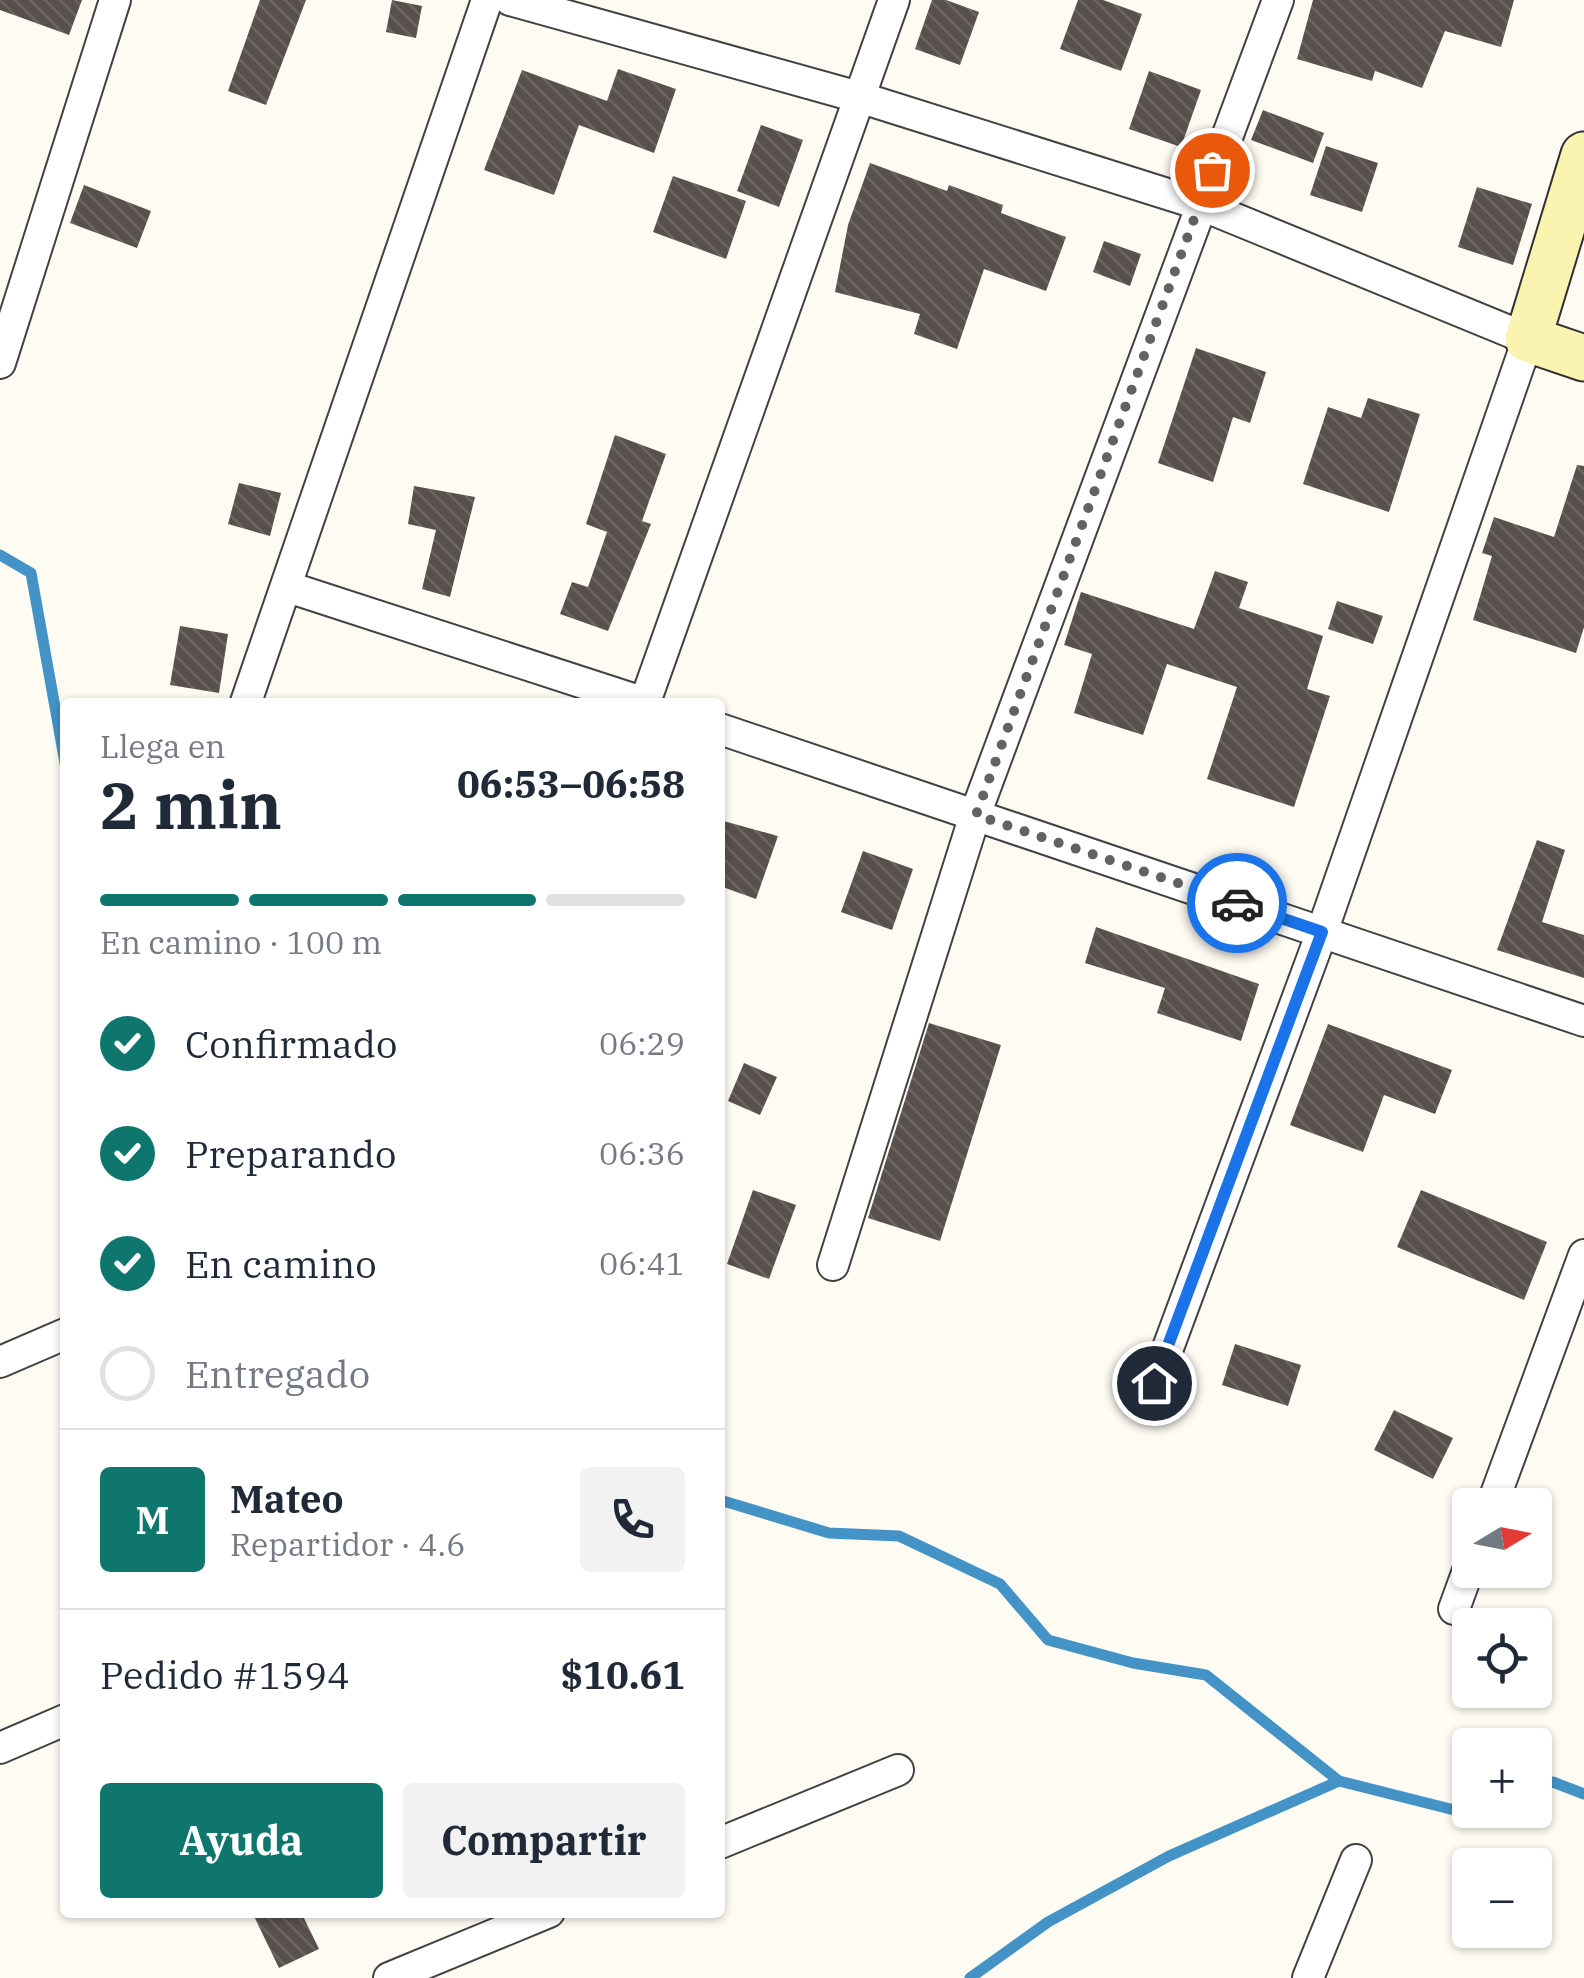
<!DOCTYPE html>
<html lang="es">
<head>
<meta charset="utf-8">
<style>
	:root { --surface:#fff; --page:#f2f2f3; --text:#1f2937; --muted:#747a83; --line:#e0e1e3; --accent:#0f766e }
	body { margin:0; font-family:"IBM Plex Serif",serif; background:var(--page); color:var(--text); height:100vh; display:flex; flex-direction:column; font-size:38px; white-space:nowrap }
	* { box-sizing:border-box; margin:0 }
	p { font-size:32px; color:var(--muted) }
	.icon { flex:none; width:55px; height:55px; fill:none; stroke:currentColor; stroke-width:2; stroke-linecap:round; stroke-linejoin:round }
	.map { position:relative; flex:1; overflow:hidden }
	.sheet { position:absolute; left:60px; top:698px; width:665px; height:1220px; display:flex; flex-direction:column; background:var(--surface); border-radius:10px; box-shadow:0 2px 8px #0004 }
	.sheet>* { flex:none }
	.needle { width:65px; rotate:80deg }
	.tools { position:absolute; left:1452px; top:1488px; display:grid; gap:20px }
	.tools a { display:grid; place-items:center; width:100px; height:100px; border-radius:10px; background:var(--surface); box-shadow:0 2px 8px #0004; font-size:50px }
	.pin { position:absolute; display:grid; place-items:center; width:85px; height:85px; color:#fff; margin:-42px; border:5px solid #fff; border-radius:50%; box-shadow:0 2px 10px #0007 }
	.courier { position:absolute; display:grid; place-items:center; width:100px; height:100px; margin:-50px; border:8px solid #1a73e8; border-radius:50%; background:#fff; color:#222; box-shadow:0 2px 12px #0007 }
	.headline em { font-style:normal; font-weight:700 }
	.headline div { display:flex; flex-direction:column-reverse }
	.headline { display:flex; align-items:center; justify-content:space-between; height:170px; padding:0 40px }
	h1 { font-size:65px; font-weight:700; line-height:75px }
	.bar { display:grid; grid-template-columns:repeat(4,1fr); gap:15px 10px; align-content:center; height:120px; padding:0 40px }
	.bar i { height:12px; border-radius:8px; background:var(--line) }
	.bar .on { background:var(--accent) }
	.bar p { grid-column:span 4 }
	.line { display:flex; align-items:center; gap:25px; padding:0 40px; border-top:2px solid var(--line) }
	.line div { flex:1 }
	.round { display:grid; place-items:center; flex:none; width:105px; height:105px; border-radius:10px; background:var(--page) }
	ol { padding:0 40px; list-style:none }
	li { display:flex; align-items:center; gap:30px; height:110px }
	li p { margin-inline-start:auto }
	li .icon { padding:10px; border-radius:50%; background:var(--accent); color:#fff; stroke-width:4 }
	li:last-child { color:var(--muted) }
	li i { width:55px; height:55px; border:5px solid var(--line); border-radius:50% }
	.cta { display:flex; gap:20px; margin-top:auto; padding:20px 40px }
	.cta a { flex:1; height:115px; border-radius:10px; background:var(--accent); color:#fff; font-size:40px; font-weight:700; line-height:115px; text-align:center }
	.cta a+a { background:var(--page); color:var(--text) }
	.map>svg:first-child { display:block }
</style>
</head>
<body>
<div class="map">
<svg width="1584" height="1978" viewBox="0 0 1584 1978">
	<defs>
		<pattern id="building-back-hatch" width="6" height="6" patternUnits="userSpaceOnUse" patternTransform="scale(2.5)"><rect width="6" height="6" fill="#58504c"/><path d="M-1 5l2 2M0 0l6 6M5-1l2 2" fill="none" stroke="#6b6561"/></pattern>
	</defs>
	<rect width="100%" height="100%" fill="#fefcf2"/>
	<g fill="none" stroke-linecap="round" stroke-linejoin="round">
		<!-- stream -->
		<g stroke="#4393c7" stroke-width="11">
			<polyline points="0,555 31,573 65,763"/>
			<polyline points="720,1500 829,1533 899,1536 1000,1584 1048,1640 1133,1663 1206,1675 1339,1781 1490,1819 1499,1810"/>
			<polyline points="1535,1787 1553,1782 1584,1794"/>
			<polyline points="970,1978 1048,1922 1169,1856 1339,1781"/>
		</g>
	</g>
	<!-- building -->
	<g fill="url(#building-back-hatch)">
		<polygon points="0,0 82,0 69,35 0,10"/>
		<polygon points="260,0 306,0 266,105 228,91"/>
		<polygon points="392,0 422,6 416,38 386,32"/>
		<polygon points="932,0 946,0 979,12 960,65 915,49"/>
		<polygon points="1078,0 1103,0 1142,14 1121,71 1060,49"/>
		<polygon points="1313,0 1514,0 1501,47 1445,31 1422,88 1375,71 1372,81 1297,59"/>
		<polygon points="618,69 676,89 654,153 579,125 554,195 484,170 522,70 607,101"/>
		<polygon points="1149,71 1201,90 1181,147 1129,129"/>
		<polygon points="1263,110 1324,133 1313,163 1251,140"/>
		<polygon points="761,125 803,140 779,207 737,191"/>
		<polygon points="1326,146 1378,163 1362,212 1310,195"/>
		<polygon points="870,163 947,191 949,185 1003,205 1001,213 1066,237 1046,291 984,269 957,349 914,334 920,314 835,292 848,225"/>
		<polygon points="673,176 746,201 726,259 653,232"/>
		<polygon points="84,185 151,211 137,248 70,223"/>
		<polygon points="1477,187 1532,204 1513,265 1458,247"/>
		<polygon points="1104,241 1141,254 1130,286 1093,272"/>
		<polygon points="1196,348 1266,372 1250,423 1233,417 1213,482 1158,463"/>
		<polygon points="1368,398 1420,414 1389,512 1303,484 1328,407 1361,418"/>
		<polygon points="615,435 666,454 642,521 651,524 608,631 560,614 572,582 588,587 607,532 586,524"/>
		<polygon points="1577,465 1584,466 1584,627 1576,653 1473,620 1492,556 1482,553 1494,517 1554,537"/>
		<polygon points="239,483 281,493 270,536 228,524"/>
		<polygon points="414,486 475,497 450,597 422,589 436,530 408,524"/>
		<polygon points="1215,571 1248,582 1239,608 1323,636 1307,689 1330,696 1294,807 1207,779 1237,687 1167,664 1143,735 1074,713 1092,654 1064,645 1081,592 1194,629"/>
		<polygon points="1337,601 1383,616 1373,644 1328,629"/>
		<polygon points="180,626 228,634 219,693 170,685"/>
		<polygon points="720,820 778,836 756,899 720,886"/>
		<polygon points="1537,840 1565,850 1542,922 1584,935 1584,978 1497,950"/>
		<polygon points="863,851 913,869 892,930 841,912"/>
		<polygon points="1096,927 1259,984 1241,1041 1157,1013 1165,988 1085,963"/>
		<polygon points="929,1023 1001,1045 940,1241 868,1218"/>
		<polygon points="1328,1024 1452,1070 1435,1114 1384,1095 1363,1152 1290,1125"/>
		<polygon points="744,1063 777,1077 760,1115 728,1101"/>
		<polygon points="753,1190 796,1205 769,1279 727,1264"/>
		<polygon points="1421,1190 1547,1242 1524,1300 1397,1247"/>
		<polygon points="1235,1344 1301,1365 1288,1406 1222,1385"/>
		<polygon points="1394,1410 1453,1438 1433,1479 1374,1450"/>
		<polygon points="252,1912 301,1912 319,1949 279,1968"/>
	</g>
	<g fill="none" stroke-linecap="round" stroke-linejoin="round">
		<defs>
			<g id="minor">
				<polyline points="510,0 862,98 1199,204 1528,339 1322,932 1155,1383"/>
				<polyline points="0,363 115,0"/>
				<polyline points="288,587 642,702"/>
				<polyline points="246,702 487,0"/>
				<polyline points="645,702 894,0"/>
				<polyline points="720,729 1584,1021"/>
				<polyline points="833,1265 975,815 1278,0"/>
				<polyline points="0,1362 65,1334"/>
				<polyline points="1492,1505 1584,1255"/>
				<polyline points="1454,1609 1470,1565"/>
				<polyline points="0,1748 65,1720"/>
				<polyline points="720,1843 898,1770"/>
				<polyline points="389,1978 549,1912"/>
				<polyline points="1308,1978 1356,1860"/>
			</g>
			<polyline id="secondary" points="1584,155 1528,339 1584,358"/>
		</defs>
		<!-- minor casing -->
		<use href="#minor" stroke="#424242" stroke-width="34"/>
		<!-- secondary casing -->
		<use href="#secondary" stroke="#313131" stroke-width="49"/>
		<!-- minor -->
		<use href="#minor" stroke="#fff" stroke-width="30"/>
		<!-- secondary -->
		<use href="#secondary" stroke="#fbf3b0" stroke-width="45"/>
	</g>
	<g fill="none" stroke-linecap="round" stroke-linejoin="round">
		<!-- done -->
		<polyline stroke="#63625e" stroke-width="10" stroke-dasharray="0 18" points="1212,170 976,815 1237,903"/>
		<!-- route -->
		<polyline stroke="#1a73e8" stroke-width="12" points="1154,1383 1322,932 1237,903"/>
	</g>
</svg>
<div class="tools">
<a><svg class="needle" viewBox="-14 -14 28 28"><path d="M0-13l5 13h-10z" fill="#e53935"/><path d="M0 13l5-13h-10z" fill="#747a83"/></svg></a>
<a><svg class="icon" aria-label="locate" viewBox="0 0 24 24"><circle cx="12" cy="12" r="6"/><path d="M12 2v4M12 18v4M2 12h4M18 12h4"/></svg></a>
<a>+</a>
<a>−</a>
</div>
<div class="pin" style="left:1212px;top:170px;background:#ea580c"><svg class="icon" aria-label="bag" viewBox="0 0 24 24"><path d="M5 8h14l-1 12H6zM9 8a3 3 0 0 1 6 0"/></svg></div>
<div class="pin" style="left:1154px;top:1383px;background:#1f2937"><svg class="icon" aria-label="home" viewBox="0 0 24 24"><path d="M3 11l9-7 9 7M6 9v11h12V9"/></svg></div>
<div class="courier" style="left:1237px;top:903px"><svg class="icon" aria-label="car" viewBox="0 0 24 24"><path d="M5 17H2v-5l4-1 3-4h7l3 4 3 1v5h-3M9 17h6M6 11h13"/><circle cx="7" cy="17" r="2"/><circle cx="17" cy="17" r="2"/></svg></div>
<section class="sheet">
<div class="headline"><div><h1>2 min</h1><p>Llega en</p></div><em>06:53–06:58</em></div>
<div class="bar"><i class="on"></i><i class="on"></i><i class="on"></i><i></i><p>En camino · 100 m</p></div>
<ol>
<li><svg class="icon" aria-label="check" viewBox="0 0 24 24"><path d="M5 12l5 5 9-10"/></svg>Confirmado<p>06:29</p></li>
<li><svg class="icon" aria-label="check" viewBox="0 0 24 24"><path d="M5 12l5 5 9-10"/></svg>Preparando<p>06:36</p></li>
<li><svg class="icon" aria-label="check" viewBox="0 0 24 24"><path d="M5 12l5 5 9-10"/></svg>En camino<p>06:41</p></li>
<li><i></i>Entregado</li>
</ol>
<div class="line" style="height:180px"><b class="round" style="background:var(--accent);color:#fff">M</b><div><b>Mateo</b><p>Repartidor · 4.6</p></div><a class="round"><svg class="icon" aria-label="phone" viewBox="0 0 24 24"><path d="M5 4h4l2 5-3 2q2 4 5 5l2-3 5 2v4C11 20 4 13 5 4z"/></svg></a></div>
<div class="line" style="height:130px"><div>Pedido #1594</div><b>$10.61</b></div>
<div class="cta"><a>Ayuda</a><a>Compartir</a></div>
</section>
</div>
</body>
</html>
